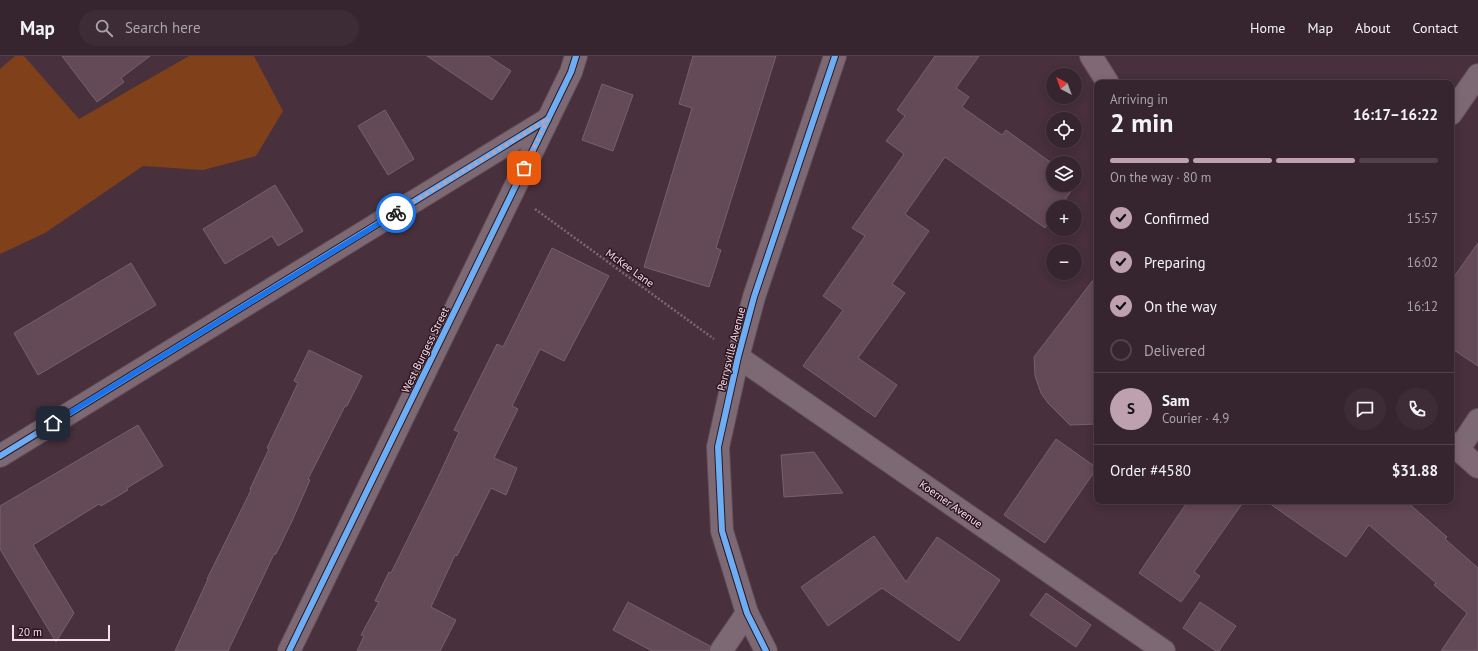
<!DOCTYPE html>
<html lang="en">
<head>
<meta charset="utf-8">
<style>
	:root { --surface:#36242e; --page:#3d2c36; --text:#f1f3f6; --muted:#aaa4aa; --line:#50414a; --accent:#bda1ae }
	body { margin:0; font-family:"PT Sans",sans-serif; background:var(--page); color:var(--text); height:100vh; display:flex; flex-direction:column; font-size:15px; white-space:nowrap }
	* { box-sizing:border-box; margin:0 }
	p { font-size:13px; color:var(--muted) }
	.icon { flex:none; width:22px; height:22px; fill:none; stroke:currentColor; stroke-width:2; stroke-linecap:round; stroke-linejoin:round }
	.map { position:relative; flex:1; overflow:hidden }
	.details { position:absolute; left:1094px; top:24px; width:360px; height:424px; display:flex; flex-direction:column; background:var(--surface); border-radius:8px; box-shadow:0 2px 10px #0003,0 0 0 1px var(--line) }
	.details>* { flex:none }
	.needle { width:26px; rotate:319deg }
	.controls { position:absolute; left:1046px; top:12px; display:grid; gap:8px }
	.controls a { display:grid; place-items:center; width:36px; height:36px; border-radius:50%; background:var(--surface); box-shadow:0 2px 10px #0003,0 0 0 1px var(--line); font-size:20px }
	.scale { position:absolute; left:12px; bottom:10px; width:98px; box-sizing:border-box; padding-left:4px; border:2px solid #fcdeeb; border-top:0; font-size:11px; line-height:14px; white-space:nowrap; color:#fcdeeb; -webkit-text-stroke:3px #2c1721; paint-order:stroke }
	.pin { position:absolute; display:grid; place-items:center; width:34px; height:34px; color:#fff; margin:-17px; border-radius:8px; box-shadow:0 2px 6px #0006 }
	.courier { position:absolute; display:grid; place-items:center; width:40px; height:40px; margin:-20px; border:3px solid #1a73e8; border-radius:50%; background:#fff; color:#222; box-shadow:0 1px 5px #0007 }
	.head em { font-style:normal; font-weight:700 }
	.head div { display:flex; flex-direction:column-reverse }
	.head { display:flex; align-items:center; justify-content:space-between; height:68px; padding:0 16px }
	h1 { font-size:26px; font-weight:700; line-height:30px }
	.bar { display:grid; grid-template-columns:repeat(4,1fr); gap:6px 4px; align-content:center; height:48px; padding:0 16px }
	.bar i { height:5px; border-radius:3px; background:var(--line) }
	.bar .on { background:var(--accent) }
	.bar p { grid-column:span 4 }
	.line { display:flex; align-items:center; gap:10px; padding:0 16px; border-top:1px solid var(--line) }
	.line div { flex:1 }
	.round { display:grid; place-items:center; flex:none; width:42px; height:42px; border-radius:21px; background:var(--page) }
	ol { padding:0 16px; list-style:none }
	li { display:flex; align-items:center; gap:12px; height:44px }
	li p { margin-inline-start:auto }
	li .icon { padding:4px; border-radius:50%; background:var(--accent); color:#111; stroke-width:4 }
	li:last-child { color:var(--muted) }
	li i { width:22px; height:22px; border:2px solid var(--line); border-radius:50% }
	header { display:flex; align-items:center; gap:24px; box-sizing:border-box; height:56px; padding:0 20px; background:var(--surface); border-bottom:1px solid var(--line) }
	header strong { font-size:19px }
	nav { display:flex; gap:22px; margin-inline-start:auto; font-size:14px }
	.search { width:280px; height:36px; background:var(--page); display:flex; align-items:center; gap:10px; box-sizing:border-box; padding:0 14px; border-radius:22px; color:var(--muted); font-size:15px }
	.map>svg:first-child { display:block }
</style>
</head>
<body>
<header>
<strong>Map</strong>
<div class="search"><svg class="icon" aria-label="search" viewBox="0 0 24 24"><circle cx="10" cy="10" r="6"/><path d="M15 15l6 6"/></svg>Search here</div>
<nav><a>Home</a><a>Map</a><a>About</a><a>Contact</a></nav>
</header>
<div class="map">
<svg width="1478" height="595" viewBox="0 0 1478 595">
	<rect width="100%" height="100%" fill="#48303d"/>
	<!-- green -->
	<polygon fill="#80401a" points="15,0 24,0 79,63 189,0 254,0 283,55 256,100 203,114 143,110 45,177 0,198 0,13"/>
	<!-- building -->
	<g fill="#644957" stroke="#76626c">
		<polygon points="62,0 150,0 121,22 124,26 97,46"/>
		<polygon points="427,0 488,0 511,15 492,44"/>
		<polygon points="693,0 776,0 716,192 721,194 709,231 644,211 692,52 679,48"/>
		<polygon points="935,0 979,0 956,32 969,41 962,51 1002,79 1006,74 1053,108 1053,129 1075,129 1075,123 1078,125 1060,151 1053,151 1053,160 1045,172 945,101 905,158 929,175 892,228 905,237 858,302 897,329 875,361 803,310 843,254 823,240 865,180 852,172 904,98 886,85 905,60 897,54"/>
		<polygon points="602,28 633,39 613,95 582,84"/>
		<polygon points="385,54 414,103 388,119 358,70"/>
		<polygon points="275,129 303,175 278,190 272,180 225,208 203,173"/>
		<polygon points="1478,187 1478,310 1451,292 1451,225"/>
		<polygon points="552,192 609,220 564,305 540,293 512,350 518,353 494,402 517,412 506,439 491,432 457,500 455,499 431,551 456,564 440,595 357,595 364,580 361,579 379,546 375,545 389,516 391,517 435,428 459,376 454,374 497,288 503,291"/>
		<polygon points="131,207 156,249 38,319 14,277"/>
		<polygon points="1097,219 1097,368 1070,369 1048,347 1041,337 1035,320 1034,301"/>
		<polygon points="309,294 362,320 347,350 345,350 308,423 310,424 292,465 276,498 274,498 228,595 175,595 208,523 207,523 251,434 250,433 269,393 267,392 298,327 294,325"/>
		<polygon points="138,369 163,410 127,432 128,434 101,450 99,448 33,489 74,557 56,586 0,493 0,450"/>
		<polygon points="1056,383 1097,412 1045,487 1004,459"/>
		<polygon points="814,396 843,437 784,441 781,399"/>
		<polygon points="1188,445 1244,445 1194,516 1200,520 1181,546 1139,517"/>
		<polygon points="1266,445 1406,445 1447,481 1445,483 1478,512 1478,595 1441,595 1467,557 1434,529 1436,527 1369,469 1346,501"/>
		<polygon points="874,480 906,526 937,481 1000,524 959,585 882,532 828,570 801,531"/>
		<polygon points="1046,537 1091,569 1076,591 1030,559"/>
		<polygon points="628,546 710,590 709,595 652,595 613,574"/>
		<polygon points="1200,546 1236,570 1219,595 1216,595 1183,572"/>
	</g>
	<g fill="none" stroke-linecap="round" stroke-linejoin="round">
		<defs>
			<g id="minor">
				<polyline points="1451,58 1478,19"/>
				<polyline points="738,301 1164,595"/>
				<polyline points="1459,393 1478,364"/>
				<polyline points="0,400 548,63"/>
				<polyline points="289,595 571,16 576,0"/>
				<polyline points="721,595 747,557"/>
				<polyline points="766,595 747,557 722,475 718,391 738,301 754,241 835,0"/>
			</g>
			<g id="major">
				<polyline points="1091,0 1108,27"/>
				<polyline points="1451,387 1478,411"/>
			</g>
		</defs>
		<!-- minor casing -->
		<use href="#minor" stroke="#624d58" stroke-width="24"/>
		<!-- major casing -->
		<use href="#major" stroke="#624d58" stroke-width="24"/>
		<!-- path -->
		<polyline stroke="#7c6a73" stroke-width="2.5" stroke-dasharray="2 2" stroke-linecap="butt" points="535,153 714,283"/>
		<!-- minor -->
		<use href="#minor" stroke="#7c6973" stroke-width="22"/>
		<!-- major -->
		<use href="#major" stroke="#806874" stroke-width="22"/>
		<defs>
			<g id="cycleway">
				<polyline points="0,400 548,63"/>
				<polyline points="289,595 571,16 576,0"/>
				<polyline points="766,595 747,557 722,475 718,391 738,301 754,241 835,0"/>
			</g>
		</defs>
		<!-- cycleway casing -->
		<use href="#cycleway" stroke="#2c1721" stroke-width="8"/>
		<!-- cycleway -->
		<use href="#cycleway" stroke="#6dadf4" stroke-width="6"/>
	</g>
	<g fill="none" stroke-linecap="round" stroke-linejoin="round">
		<!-- done -->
		<polyline stroke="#bda1ae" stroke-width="4" stroke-dasharray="0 7.2" points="396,157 548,63 524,112"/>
		<!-- route -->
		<polyline stroke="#1a73e8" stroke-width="5" points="53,367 396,157"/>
	</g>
	<g text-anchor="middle" stroke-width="3" stroke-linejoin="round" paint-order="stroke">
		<!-- street labels -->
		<g font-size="11" fill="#fcdeeb" stroke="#2c1721">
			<text transform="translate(630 212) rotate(36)" y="4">McKee Lane</text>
			<text transform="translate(731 293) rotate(-76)" y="4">Perrysville Avenue</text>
			<text transform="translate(425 294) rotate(-64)" y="4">West Burgess Street</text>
			<text transform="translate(951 448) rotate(35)" y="4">Koerner Avenue</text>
		</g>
	</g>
</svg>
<div class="controls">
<a><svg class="needle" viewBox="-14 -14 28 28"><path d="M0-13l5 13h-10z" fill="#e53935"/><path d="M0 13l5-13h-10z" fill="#aaa4aa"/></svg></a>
<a><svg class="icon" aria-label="locate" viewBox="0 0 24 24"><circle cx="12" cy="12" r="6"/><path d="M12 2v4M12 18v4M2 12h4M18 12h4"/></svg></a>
<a><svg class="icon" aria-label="layers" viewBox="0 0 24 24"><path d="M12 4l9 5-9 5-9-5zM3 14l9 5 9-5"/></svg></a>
<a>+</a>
<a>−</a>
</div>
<div class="scale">20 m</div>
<div class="pin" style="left:524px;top:112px;background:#ea580c"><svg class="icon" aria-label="bag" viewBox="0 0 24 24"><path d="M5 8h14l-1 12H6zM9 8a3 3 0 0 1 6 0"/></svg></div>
<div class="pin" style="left:53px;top:367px;background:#1f2937"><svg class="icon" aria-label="home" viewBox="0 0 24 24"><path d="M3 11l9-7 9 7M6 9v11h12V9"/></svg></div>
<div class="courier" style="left:396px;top:157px"><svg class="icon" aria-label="bike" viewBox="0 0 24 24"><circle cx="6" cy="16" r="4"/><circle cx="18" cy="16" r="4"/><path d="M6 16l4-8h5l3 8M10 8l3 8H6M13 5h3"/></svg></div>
<section class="details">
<div class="head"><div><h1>2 min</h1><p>Arriving in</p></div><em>16:17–16:22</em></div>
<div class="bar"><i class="on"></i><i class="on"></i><i class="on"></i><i></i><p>On the way · 80 m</p></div>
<ol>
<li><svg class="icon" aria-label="check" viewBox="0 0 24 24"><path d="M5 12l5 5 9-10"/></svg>Confirmed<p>15:57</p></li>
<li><svg class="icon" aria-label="check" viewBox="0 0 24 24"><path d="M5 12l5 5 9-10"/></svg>Preparing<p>16:02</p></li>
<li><svg class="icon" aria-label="check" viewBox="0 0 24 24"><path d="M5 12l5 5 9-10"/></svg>On the way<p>16:12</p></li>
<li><i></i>Delivered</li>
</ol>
<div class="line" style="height:72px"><b class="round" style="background:var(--accent);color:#111">S</b><div><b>Sam</b><p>Courier · 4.9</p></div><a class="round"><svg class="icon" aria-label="chat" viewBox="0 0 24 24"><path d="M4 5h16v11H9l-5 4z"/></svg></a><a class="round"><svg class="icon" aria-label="phone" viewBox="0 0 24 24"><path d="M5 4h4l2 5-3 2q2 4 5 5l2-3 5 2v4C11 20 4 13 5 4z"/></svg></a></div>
<div class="line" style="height:52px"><div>Order #4580</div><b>$31.88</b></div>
</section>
</div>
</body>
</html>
